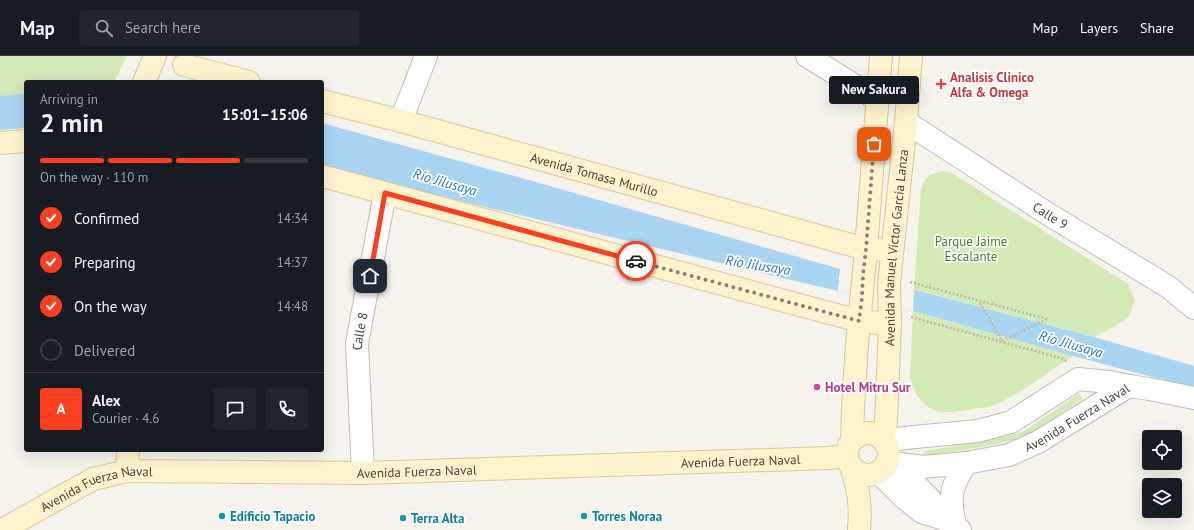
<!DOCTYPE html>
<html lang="en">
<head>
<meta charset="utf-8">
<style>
	:root { --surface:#171b24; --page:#20242c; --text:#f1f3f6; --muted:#9ea1a6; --line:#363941; --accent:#fc3f1d }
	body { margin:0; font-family:"PT Sans",sans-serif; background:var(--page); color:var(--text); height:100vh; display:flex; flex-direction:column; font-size:15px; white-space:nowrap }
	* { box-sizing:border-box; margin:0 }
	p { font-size:13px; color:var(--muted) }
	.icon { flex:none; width:22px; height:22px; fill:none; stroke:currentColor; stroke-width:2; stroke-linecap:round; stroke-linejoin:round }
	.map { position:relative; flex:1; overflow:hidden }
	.drawer { position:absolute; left:24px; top:24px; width:300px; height:372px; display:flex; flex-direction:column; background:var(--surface); border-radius:4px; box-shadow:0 4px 16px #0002 }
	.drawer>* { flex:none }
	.buttons { position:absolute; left:1142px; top:374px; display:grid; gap:8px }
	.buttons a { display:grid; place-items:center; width:40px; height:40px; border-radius:4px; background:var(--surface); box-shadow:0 4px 16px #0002; font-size:20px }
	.pin { position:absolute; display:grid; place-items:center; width:34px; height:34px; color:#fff; margin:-17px; border-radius:8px; box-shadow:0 2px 6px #0006 }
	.courier { position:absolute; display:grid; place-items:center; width:40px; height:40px; margin:-20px; border:3px solid #fc3f1d; border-radius:50%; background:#fff; color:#222; box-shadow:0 1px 5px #0007 }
	.bubble { position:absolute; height:28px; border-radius:4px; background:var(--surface); box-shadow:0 4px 16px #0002; font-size:13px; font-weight:600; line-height:28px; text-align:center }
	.summary em { font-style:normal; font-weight:600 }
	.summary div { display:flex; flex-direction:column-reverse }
	.summary { display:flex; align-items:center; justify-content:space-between; height:68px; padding:0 16px }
	h1 { font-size:26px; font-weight:600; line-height:30px }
	.bar { display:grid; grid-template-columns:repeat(4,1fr); gap:6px 4px; align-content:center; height:48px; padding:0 16px }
	.bar i { height:5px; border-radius:3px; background:var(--line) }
	.bar .active { background:var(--accent) }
	.bar p { grid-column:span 4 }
	.line { display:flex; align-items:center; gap:10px; padding:0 16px; border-top:1px solid var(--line) }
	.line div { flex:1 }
	.round { display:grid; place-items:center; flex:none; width:42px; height:42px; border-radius:4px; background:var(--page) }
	ol { padding:0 16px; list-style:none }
	li { display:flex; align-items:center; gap:12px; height:44px }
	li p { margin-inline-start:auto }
	li .icon { padding:4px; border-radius:50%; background:var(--accent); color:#fff; stroke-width:4 }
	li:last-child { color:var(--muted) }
	li i { width:22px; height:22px; border:2px solid var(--line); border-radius:50% }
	header { display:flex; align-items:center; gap:24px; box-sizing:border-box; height:56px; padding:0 20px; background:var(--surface); border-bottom:1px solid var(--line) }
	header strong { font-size:19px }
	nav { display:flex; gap:22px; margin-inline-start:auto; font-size:14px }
	.search { width:280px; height:36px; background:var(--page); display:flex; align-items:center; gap:10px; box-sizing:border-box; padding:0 14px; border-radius:4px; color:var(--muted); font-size:15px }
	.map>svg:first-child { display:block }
</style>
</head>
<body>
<header>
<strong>Map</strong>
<div class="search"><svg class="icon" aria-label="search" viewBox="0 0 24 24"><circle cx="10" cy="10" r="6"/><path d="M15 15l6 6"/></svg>Search here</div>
<nav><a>Map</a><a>Layers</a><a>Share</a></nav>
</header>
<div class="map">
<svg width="1194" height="474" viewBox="0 0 1194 474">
	<rect width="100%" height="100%" fill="#f6f3ec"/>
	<!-- green -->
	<g fill="#d2eab5">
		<polygon points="0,0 127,0 114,26 26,26 26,37 0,40"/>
		<path d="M 942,115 L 952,117 L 1128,228 L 1135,245 L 1128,262 L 1114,271 L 1094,281 L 914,233 L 921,133 C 926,119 928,119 942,115 Z"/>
		<path d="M 913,255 L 1073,300 C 1048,316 1022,337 995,349 C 987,352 977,352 968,354 C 959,355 949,357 940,356 C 923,353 914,337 910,321 Z"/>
		<polygon points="1079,338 1083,343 1026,380 1006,386 926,401 923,399 925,395 1004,381 1024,375"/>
	</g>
	<!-- water -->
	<g fill="#a9d4f2">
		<polygon points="26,37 26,72 0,74 0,40"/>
		<polygon points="322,67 532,125 889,227 1094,281 1194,310 1194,332 1073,300 913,255 838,235 322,112"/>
	</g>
	<!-- pier -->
	<polygon fill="#f6f3ec" points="840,212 914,233 913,255 838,235"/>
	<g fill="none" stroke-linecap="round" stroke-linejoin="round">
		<defs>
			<g id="minor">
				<polyline points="807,0 878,44"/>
				<polyline points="401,65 426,0"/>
				<path id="s1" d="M 906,66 L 1048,158 L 1167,230 L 1194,252"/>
				<polyline points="885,387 897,383 915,381 978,375 1011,366 1078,323 1110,326 1129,330 1149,333 1194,342"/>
				<path id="s2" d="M 887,406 L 923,411 L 966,407 L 1009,399 L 1038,386 L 1129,330"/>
				<path id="s3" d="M 363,417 L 357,287 L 385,137"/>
			</g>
			<g id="tertiary">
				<polyline points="886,409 917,430 930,443 944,463"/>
				<polyline points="879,417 903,441 922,456 944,463 960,474"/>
				<path d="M 955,470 C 949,440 950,432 966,407"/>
			</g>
			<g id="secondary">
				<polyline points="184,9 249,26"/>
				<polyline points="144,26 155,0"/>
				<path id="s4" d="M 322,45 L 401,65 L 866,193 L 892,194"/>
				<polyline points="0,87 26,85"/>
				<polyline points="322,120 859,265 890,268"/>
				<circle cx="868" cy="398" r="21"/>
				<polyline points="852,384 853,352 857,288 866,193 881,0"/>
				<path id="s5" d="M 883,384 L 886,365 L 890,268 L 889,227 L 906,66 L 911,0"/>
				<path d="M 852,413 C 859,436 861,450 859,474"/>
				<polyline points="127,415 128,394"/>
				<path id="s6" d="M 2,474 L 93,423 L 127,415 L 363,417 L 829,402 L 846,400"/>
			</g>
		</defs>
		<!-- minor casing -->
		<use href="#minor" stroke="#c2bbae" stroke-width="24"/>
		<!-- tertiary casing -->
		<use href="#tertiary" stroke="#c2bbae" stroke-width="24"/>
		<!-- secondary casing -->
		<use href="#secondary" stroke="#d6c79b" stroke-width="24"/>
		<!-- path -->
		<g stroke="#c4b79f" stroke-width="2.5" stroke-dasharray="2 2" stroke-linecap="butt">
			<polyline points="910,226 1047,263"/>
			<polyline points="911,261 1064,303 1067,306"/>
		</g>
		<!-- minor -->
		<use href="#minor" stroke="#fff" stroke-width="22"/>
		<!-- tertiary -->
		<use href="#tertiary" stroke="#fff" stroke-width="22"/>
		<!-- secondary -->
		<use href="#secondary" stroke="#fff3cd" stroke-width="22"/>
		<!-- path-bridge -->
		<polyline stroke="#c4b79f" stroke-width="2.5" stroke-dasharray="2 2" stroke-linecap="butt" points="980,247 1002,285 1047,263"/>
	</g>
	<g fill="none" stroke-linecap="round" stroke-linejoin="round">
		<!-- done -->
		<polyline stroke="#878178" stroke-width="4" stroke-dasharray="0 7.2" points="636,205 859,265 862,242 863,219 866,193 874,88"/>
		<!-- route -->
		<polyline stroke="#fc3f1d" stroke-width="5" points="370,220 385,137 636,205"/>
	</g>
	<!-- markers -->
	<path fill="#e0444e" stroke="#fff" stroke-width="1.5" d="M939 22h4v4h4v4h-4v4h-4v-4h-4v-4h4z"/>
	<circle fill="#d1479c" stroke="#fff" stroke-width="1.5" cx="817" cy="331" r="4"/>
	<g fill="#0f9aa8" stroke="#fff" stroke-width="1.5">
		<circle cx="222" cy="460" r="4"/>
		<circle cx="584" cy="460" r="4"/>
		<circle cx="403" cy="462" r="4"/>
	</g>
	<g text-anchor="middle" stroke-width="3.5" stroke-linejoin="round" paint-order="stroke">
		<!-- health labels -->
		<g font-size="13" font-weight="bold" fill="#be3a42" stroke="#fff" text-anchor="start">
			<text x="950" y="26">Analisis Clinico<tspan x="950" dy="15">Alfa &amp; Omega</tspan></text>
		</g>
		<!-- street labels -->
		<g font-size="13" fill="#4b4439" stroke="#fff">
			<text dy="5" stroke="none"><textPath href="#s4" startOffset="282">Avenida Tomasa Murillo</textPath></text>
			<text dy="5" stroke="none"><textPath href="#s1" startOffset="172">Calle 9</textPath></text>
			<text dy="5" stroke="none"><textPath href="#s5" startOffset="193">Avenida Manuel Víctor García Lanza</textPath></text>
			<text dy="5" stroke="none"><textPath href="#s3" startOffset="142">Calle 8</textPath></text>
			<text dy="5" stroke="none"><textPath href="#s2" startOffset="201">Avenida Fuerza Naval</textPath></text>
			<text dy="5" stroke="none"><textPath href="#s6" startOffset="753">Avenida Fuerza Naval</textPath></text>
			<text dy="5" stroke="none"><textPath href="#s6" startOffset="429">Avenida Fuerza Naval</textPath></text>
			<text dy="5" stroke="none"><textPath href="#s6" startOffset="105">Avenida Fuerza Naval</textPath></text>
		</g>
		<!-- park labels -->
		<g font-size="13" fill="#4a7f2a" stroke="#fff">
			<text x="971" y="190">Parque Jaime<tspan x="971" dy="15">Escalante</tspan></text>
		</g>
		<!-- hotel labels -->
		<g font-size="13" font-weight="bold" fill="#b23c85" stroke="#fff" text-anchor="start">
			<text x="825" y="336">Hotel Mitru Sur</text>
		</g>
		<!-- culture labels -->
		<g font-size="13" font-weight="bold" fill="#0d838f" stroke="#fff" text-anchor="start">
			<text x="230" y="465">Edificio Tapacio</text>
			<text x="592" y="465">Torres Noraa</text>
			<text x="411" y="467">Terra Alta</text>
		</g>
		<!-- water labels -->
		<g font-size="14" font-style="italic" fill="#2e7ab2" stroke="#fff">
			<text transform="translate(445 126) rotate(16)" y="5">Río Jilusaya</text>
			<text transform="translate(758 209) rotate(9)" y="5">Río Jilusaya</text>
			<text transform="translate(1071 288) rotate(16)" y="5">Río Jilusaya</text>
		</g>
	</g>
</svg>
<div class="buttons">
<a><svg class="icon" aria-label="locate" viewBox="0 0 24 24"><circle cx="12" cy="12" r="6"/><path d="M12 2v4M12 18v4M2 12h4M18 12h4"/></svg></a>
<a><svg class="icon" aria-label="layers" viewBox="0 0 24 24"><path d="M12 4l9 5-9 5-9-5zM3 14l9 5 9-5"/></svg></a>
</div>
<div class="pin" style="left:874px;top:88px;background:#ea580c"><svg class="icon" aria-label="bag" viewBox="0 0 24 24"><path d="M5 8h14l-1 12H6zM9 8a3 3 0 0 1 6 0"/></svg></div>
<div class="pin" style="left:370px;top:220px;background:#1f2937"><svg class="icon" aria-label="home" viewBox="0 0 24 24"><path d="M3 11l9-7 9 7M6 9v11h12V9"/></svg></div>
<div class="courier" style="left:636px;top:205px"><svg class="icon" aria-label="car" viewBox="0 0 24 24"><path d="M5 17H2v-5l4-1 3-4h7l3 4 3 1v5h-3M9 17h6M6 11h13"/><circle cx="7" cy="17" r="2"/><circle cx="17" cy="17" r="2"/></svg></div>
<div class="bubble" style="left:829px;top:20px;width:90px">New Sakura</div>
<section class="drawer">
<div class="summary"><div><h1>2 min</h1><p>Arriving in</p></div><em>15:01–15:06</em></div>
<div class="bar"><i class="active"></i><i class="active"></i><i class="active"></i><i></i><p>On the way · 110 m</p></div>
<ol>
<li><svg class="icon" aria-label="check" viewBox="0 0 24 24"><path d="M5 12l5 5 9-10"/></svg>Confirmed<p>14:34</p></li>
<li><svg class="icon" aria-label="check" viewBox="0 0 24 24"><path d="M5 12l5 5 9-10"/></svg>Preparing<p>14:37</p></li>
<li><svg class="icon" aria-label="check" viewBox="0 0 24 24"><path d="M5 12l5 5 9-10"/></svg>On the way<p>14:48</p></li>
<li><i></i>Delivered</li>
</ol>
<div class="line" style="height:72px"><b class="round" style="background:var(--accent);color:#fff">A</b><div><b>Alex</b><p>Courier · 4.6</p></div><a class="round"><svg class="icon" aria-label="chat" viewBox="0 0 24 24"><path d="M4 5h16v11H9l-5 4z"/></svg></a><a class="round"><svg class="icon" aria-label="phone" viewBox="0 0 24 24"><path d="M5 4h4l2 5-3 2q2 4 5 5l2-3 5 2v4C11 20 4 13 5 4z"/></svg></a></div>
</section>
</div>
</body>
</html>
